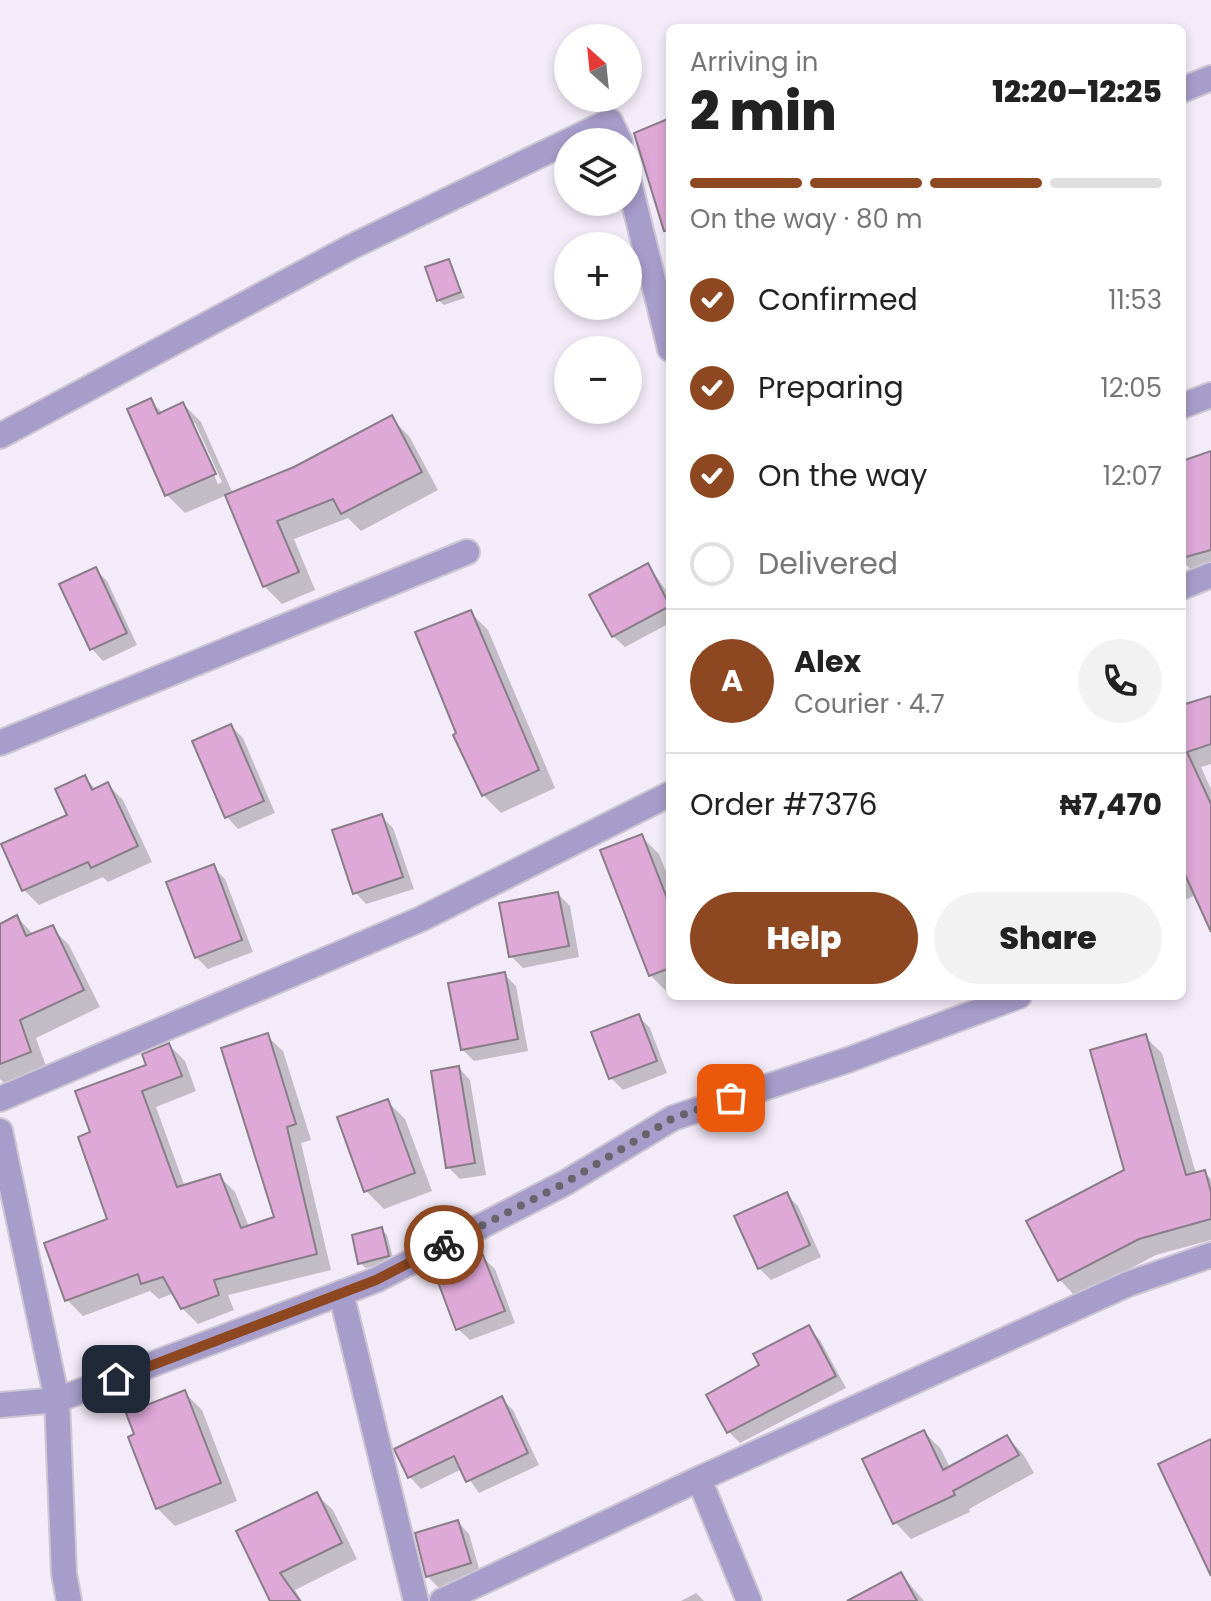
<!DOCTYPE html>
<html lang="en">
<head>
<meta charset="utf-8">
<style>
	:root { --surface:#fff; --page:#f2f2f2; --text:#222; --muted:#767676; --line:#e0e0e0; --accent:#8d4721 }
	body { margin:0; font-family:Poppins,sans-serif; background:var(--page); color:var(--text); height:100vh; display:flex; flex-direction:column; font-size:30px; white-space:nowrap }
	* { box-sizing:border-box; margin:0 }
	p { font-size:26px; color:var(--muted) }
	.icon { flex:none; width:44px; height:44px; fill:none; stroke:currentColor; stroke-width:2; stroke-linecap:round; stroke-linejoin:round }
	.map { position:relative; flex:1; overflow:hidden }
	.sheet { position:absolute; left:666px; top:24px; width:520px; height:976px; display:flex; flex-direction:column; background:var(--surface); border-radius:12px; box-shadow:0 4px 12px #0003 }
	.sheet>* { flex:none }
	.needle { width:52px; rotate:333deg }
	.fabs { position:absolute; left:554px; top:24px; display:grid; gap:16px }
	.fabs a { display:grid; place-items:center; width:88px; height:88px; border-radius:50%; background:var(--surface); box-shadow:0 4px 12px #0003; font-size:40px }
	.pin { position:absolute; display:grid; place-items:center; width:68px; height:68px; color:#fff; margin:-34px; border-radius:16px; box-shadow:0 4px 12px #0006 }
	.courier { position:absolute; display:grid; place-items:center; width:80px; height:80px; margin:-40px; border:6px solid #8d4721; border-radius:50%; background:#fff; color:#222; box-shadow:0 2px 10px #0007 }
	.headline em { font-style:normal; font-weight:800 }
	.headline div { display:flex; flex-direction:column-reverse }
	.headline { display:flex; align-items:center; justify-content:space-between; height:136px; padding:0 24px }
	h1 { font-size:52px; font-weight:800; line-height:60px }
	.bar { display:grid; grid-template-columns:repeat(4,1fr); gap:12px 8px; align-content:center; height:96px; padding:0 24px }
	.bar i { height:10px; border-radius:6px; background:var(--line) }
	.bar .active { background:var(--accent) }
	.bar p { grid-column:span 4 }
	.line { display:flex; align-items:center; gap:20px; padding:0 24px; border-top:2px solid var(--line) }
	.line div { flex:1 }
	.round { display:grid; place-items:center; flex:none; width:84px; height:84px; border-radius:42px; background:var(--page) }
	ol { padding:0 24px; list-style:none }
	li { display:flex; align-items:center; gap:24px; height:88px }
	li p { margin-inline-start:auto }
	li .icon { padding:8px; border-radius:50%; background:var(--accent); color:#fff; stroke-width:4 }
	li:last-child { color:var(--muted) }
	li i { width:44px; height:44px; border:4px solid var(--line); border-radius:50% }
	.cta { display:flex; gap:16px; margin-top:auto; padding:16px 24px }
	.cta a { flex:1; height:92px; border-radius:48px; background:var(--accent); color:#fff; font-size:32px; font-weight:800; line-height:92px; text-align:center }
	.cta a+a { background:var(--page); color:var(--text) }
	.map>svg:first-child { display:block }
</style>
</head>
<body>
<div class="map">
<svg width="1211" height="1601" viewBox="0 0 1211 1601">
	<rect width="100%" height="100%" fill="#f3ebf9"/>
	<!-- shadow -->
	<g fill="#0003" fill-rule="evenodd">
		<polygon points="448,261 465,298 444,305 438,300"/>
		<path d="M 150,401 L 163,413 L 183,404 L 201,422 L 233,494 L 295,469 L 391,418 L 409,436 L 438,490 L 361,531 L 348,518 L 294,539 L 315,590 L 282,604 L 264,586 L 227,495 L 185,513 L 167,495 ZM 191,423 L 195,423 L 222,482 L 218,484 Z"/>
		<polygon points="1211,453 1211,565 1192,570 1182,561 1182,463"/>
		<polygon points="648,565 670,596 670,623 625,647 613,636"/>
		<polygon points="95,569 107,581 137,645 103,661 92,649"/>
		<polygon points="470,612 488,630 555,788 501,813 483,795 458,734"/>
		<polygon points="1211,698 1211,764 1201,767 1211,789 1211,913 1196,895 1182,901 1182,707"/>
		<polygon points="231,726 243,738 275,813 238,829 227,817"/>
		<polygon points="85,778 97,790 108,785 123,800 152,862 108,882 103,877 39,905 24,890 70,816"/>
		<polygon points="381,816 393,828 414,889 366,904 355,892"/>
		<polygon points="641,836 659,854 670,882 668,993 650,975"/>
		<polygon points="213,867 225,879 253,952 208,969 196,957"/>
		<polygon points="558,894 570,906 579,957 523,968 511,956"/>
		<polygon points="17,917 34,935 52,928 69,945 100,1007 36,1038 47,1069 6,1085 0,1079 0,926"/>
		<polygon points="504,974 516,986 528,1051 474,1061 462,1049"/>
		<polygon points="638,1016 650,1028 667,1073 623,1090 611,1078"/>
		<polygon points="267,1036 283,1051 311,1140 301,1143 331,1270 228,1295 234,1310 198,1324 182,1308 174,1293 159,1299 150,1291 83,1316 67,1300 110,1221 93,1133 169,1045 185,1061 196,1091 156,1107 185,1187 219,1176 235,1192 249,1227 276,1218"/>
		<polygon points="1145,1037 1162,1053 1196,1174 1204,1172 1211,1179 1211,1240 1156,1255 1076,1297 1060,1280 1029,1222 1127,1171"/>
		<polygon points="459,1068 470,1080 486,1175 460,1179 448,1167"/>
		<polygon points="387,1101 405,1119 432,1191 384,1209 366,1191"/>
		<polygon points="786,1194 798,1206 821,1257 771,1280 759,1268"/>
		<polygon points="382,1230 387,1235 394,1261 366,1268 360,1263"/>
		<polygon points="483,1258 495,1269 515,1323 470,1340 458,1329"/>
		<polygon points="808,1328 820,1340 846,1388 740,1443 729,1432 762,1366"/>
		<polygon points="184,1392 202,1410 237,1501 175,1526 157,1508"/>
		<polygon points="501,1398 513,1410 539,1465 479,1493 462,1469 421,1489 410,1477 397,1450"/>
		<polygon points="924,1432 941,1449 950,1468 1007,1437 1023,1454 1034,1473 969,1509 970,1512 911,1539 895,1522"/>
		<polygon points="316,1494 333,1510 357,1559 295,1590 302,1601 273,1601 239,1532"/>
		<polygon points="458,1522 469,1534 481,1575 439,1588 427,1576"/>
		<polygon points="901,1574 924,1601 851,1601"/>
		<polygon points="696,1593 704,1601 681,1601"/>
	</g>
	<!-- building -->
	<g fill="#dea8d7" stroke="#897d87" stroke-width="2">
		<polygon points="670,118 670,230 664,231 634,133"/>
		<polygon points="449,259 461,292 437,301 425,267"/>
		<polygon points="151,398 158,414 183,402 216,474 165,496 127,409"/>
		<polygon points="392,415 422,472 341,514 333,499 277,521 299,572 263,587 225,495 294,467"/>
		<polygon points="1211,451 1211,550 1182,558 1182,461"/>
		<polygon points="648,563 670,606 612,637 589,595"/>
		<polygon points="96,567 127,633 90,650 59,584"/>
		<polygon points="471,610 539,770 482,796 453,735 456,733 415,632"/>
		<polygon points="1211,696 1211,744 1187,752 1211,804 1211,932 1182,868 1182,705"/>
		<polygon points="231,724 264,801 225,818 192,741"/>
		<polygon points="85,775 92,790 108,782 138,846 91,868 88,862 22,891 1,844 67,815 55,789"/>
		<polygon points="382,814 403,877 353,894 332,830"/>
		<polygon points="642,834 670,906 670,968 649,976 600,850"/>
		<polygon points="214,864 242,940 195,958 166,882"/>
		<polygon points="558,892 569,946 509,957 499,903"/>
		<polygon points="17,915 26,936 53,925 84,990 20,1020 31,1052 0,1064 0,924"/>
		<polygon points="505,972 518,1039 461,1050 448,983"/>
		<polygon points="639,1014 657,1061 609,1079 591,1032"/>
		<polygon points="268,1033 296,1124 287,1127 317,1254 214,1280 219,1295 181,1309 163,1277 141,1284 138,1274 65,1301 44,1243 107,1219 78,1137 90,1132 75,1091 146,1065 142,1054 169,1043 182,1076 142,1091 177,1187 220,1174 241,1228 274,1217 221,1048"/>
		<polygon points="1146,1034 1186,1175 1205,1170 1211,1192 1211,1219 1139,1239 1058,1281 1026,1221 1124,1170 1090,1050"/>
		<polygon points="459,1066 475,1163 446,1168 431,1071"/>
		<polygon points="388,1099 415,1173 364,1192 337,1117"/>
		<polygon points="787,1192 810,1245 758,1269 734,1216"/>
		<polygon points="382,1227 389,1256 358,1264 352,1235"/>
		<polygon points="483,1255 505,1311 456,1330 435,1274"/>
		<polygon points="809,1325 836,1376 727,1433 706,1395 759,1365 753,1354"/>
		<polygon points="185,1390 221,1483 156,1509 128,1437 134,1434 126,1413"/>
		<polygon points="502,1396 528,1453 466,1482 454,1456 408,1478 394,1449"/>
		<polygon points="924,1430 943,1470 1007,1435 1019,1455 953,1491 955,1495 893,1524 862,1459"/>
		<polygon points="1211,1439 1211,1576 1158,1464"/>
		<polygon points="317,1492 342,1543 280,1573 300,1601 270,1601 236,1531"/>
		<polygon points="458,1520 471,1563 426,1577 415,1533"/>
		<polygon points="901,1572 917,1601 847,1601"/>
	</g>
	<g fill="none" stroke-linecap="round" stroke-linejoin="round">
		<defs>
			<g id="minor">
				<polyline points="1182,90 1211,78"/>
				<polyline points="628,178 670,349"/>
				<polyline points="1182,406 1211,395"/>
				<polyline points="0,436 351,247 610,121 620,142"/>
				<polyline points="1182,587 1211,575"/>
				<polyline points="0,743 467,552"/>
				<polyline points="0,1099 421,919 670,794"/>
				<polyline points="0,1131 57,1400 64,1574 69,1601"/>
				<polyline points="341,1293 416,1601"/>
				<polyline points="0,1405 57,1400 376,1280 565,1183 673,1118 848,1060 1019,996"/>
				<polyline points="699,1479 1128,1284 1211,1255"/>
				<polyline points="442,1601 699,1479 749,1601"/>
			</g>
		</defs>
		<!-- minor casing -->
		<use href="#minor" stroke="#cdc6d2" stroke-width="28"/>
		<!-- minor -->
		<use href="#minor" stroke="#a69dcb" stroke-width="24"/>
	</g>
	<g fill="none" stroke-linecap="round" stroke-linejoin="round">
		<!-- done -->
		<polyline stroke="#69646c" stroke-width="8" stroke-dasharray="0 14.4" points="444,1245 565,1183 673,1118 731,1098"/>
		<!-- route -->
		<polyline stroke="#8d4721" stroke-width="10" points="116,1379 376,1280 444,1245"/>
	</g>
</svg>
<div class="fabs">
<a><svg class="needle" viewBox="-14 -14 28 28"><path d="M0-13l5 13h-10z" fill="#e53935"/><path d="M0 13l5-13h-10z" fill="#767676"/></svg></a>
<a><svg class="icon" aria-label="layers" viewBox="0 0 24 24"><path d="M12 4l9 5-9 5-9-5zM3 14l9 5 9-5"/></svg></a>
<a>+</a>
<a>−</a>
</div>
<div class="pin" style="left:731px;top:1098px;background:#ea580c"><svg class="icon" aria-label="bag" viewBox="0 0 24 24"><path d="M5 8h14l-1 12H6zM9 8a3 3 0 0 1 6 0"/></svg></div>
<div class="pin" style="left:116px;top:1379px;background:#1f2937"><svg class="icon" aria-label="home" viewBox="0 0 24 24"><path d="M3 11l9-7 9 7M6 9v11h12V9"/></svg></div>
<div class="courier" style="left:444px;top:1245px"><svg class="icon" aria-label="bike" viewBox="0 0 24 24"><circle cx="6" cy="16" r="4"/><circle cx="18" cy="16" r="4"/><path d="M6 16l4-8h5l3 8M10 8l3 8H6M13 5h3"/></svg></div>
<section class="sheet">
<div class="headline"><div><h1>2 min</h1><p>Arriving in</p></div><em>12:20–12:25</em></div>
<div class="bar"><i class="active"></i><i class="active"></i><i class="active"></i><i></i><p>On the way · 80 m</p></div>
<ol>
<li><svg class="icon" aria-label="check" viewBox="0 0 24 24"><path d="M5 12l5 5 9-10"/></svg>Confirmed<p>11:53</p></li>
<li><svg class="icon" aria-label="check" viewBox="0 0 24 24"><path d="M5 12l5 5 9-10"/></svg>Preparing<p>12:05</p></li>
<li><svg class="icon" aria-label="check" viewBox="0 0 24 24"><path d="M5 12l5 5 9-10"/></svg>On the way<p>12:07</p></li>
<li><i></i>Delivered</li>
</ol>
<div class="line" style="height:144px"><b class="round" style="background:var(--accent);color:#fff">A</b><div><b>Alex</b><p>Courier · 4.7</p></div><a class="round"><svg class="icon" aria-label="phone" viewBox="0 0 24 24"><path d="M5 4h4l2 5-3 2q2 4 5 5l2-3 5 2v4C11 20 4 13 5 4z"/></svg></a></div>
<div class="line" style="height:104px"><div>Order #7376</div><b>₦7,470</b></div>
<div class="cta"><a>Help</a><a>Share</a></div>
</section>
</div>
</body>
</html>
